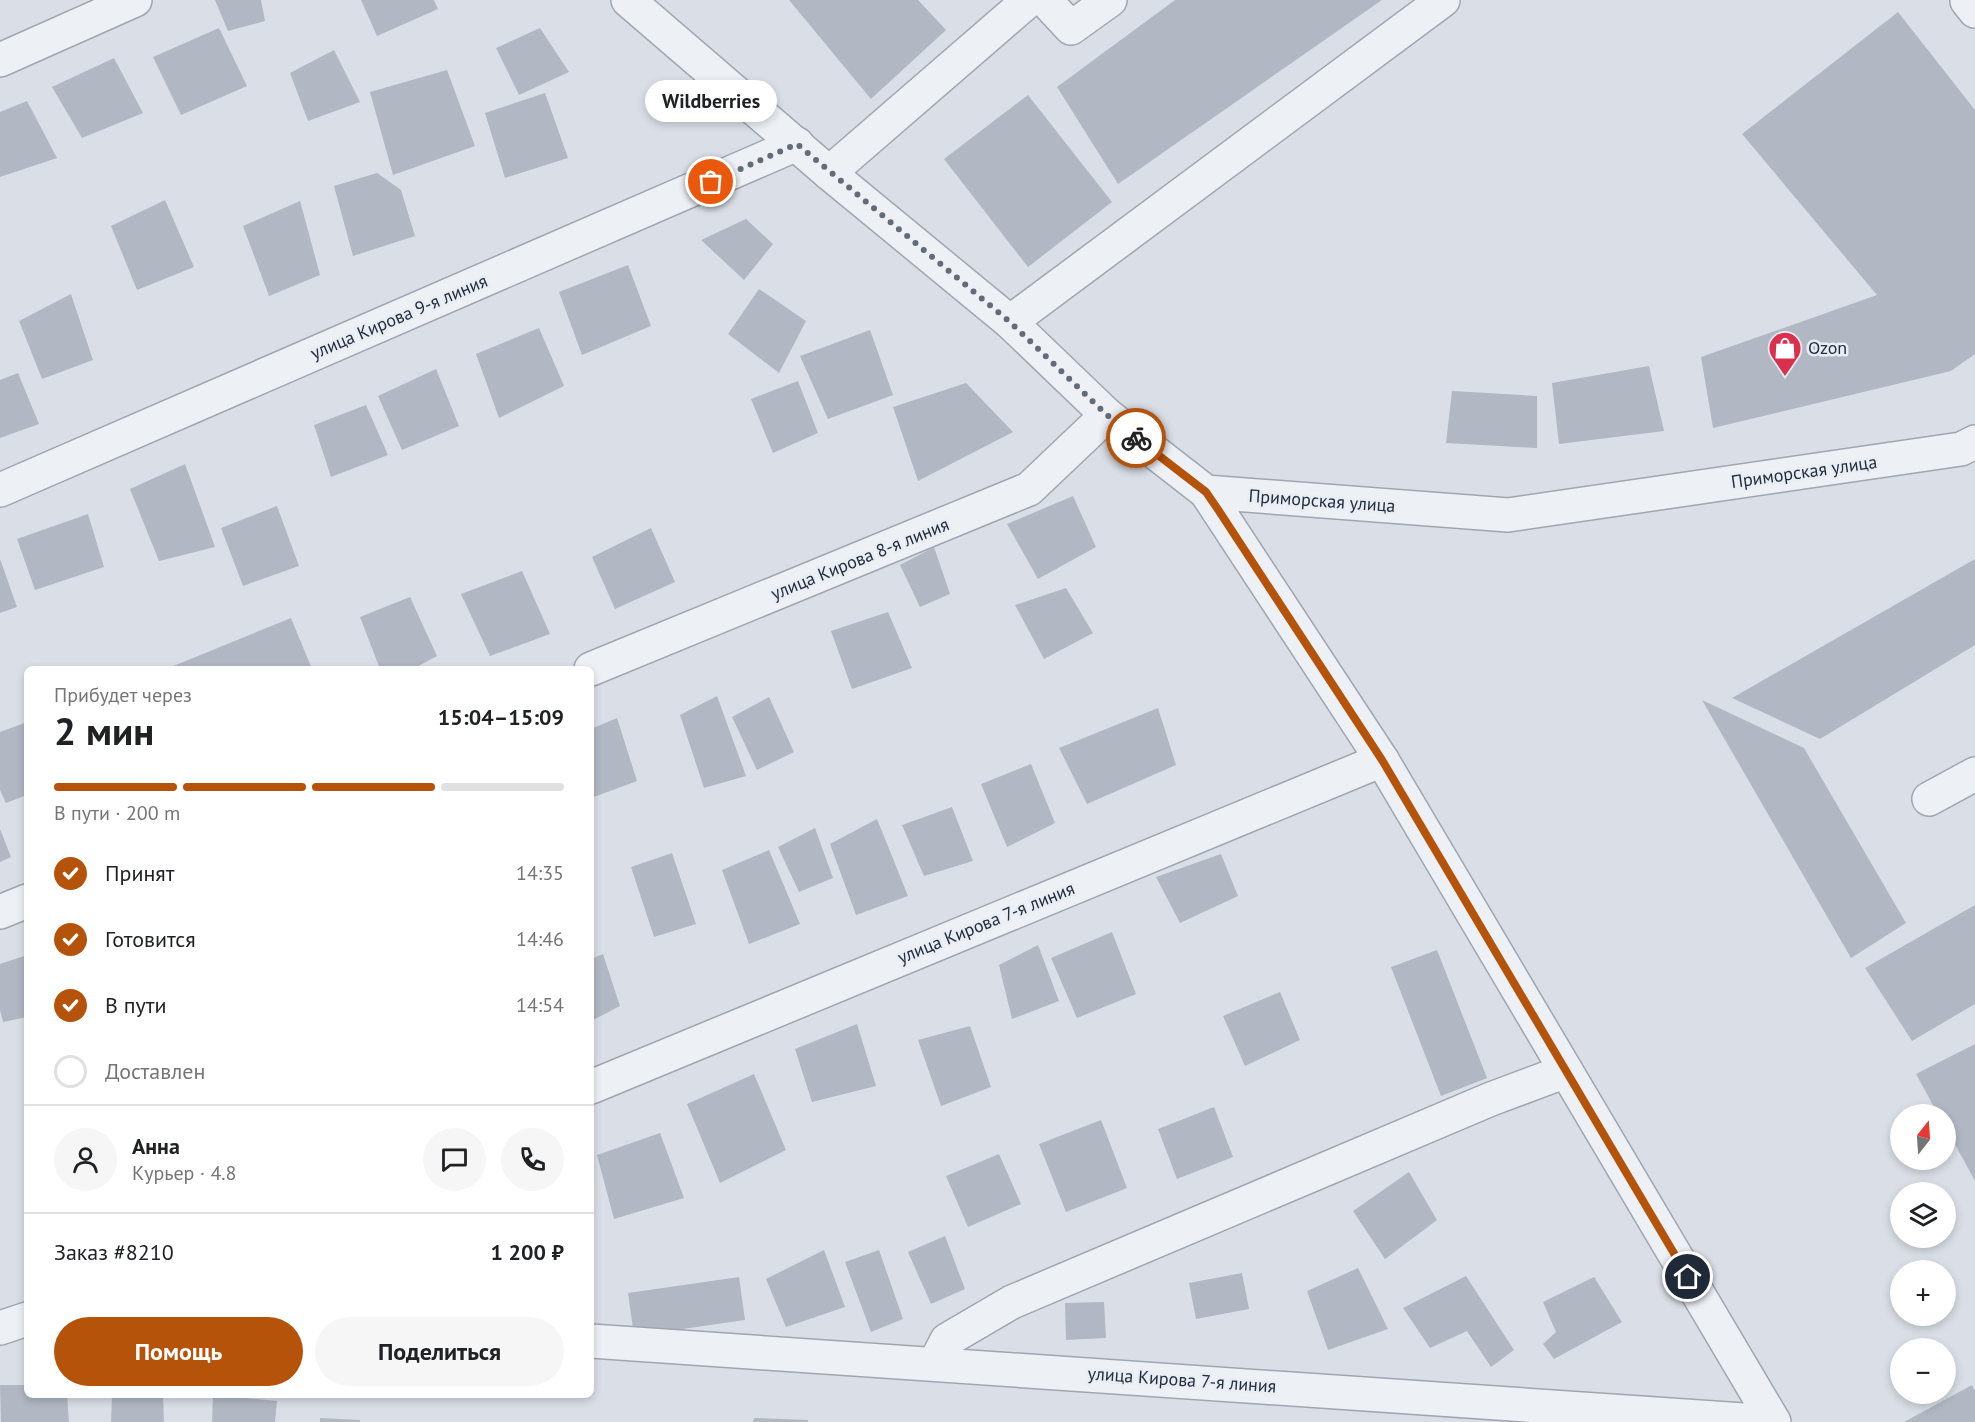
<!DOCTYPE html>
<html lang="ru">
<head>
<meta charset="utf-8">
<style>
	:root { --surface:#fff; --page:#f6f6f6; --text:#202124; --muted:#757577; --line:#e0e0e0; --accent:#b45309 }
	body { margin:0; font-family:"PT Sans",sans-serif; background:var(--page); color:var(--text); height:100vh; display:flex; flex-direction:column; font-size:22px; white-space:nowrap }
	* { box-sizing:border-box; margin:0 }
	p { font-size:20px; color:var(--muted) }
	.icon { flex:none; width:33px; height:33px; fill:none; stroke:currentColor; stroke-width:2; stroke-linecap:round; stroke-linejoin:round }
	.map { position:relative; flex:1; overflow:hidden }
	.side { position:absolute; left:24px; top:666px; width:570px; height:732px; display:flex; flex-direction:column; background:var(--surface); border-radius:9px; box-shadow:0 3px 9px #0003 }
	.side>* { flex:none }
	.needle { width:39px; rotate:17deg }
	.tools { position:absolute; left:1890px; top:1104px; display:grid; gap:12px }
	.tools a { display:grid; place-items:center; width:66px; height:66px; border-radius:50%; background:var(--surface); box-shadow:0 3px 9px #0003; font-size:30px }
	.pin { position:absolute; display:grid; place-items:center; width:51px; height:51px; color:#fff; margin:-26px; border:3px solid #fff; border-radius:50%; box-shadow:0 2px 6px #0007 }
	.courier { position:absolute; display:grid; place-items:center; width:60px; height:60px; margin:-30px; border:4px solid #b45309; border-radius:50%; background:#fff; color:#222; box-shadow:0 2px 8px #0007 }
	.bubble { position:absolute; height:42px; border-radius:21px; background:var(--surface); box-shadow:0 3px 9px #0003; font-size:20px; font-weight:700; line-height:42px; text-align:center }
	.head em { font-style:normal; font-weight:700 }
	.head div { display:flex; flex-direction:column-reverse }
	.head { display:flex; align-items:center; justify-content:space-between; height:102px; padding:0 30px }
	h1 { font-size:39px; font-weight:700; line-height:45px }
	.bar { display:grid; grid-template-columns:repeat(4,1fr); gap:9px 6px; align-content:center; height:72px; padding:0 30px }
	.bar i { height:8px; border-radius:4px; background:var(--line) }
	.bar .on { background:var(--accent) }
	.bar p { grid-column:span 4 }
	.line { display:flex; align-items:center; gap:15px; padding:0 30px; border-top:2px solid var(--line) }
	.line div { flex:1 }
	.round { display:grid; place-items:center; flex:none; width:63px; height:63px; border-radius:32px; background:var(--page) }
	ol { padding:0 30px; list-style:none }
	li { display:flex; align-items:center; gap:18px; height:66px }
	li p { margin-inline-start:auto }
	li .icon { padding:6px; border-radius:50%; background:var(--accent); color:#fff; stroke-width:4 }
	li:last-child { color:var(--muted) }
	li i { width:33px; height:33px; border:3px solid var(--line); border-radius:50% }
	.action { display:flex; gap:12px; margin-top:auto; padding:12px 30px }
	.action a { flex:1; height:69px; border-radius:36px; background:var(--accent); color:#fff; font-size:24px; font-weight:700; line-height:69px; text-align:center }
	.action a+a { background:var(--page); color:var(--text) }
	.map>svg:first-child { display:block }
</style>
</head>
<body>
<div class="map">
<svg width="1975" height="1422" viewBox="0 0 1975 1422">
	<rect width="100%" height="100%" fill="#dadfe7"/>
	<!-- building -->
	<g fill="#b1b8c4">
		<polygon points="215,0 261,0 265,21 228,31"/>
		<polygon points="361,0 434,0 438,9 377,36"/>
		<polygon points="789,0 918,0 946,30 871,99"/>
		<polygon points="1175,0 1382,0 1118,184 1057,87"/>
		<polygon points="1898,12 1975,110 1975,354 1951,371 1713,428 1701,357 1877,295 1742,134"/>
		<polygon points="219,28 247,86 181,115 153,57"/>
		<polygon points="540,28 569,72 519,95 496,48"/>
		<polygon points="334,50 360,102 308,121 290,73"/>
		<polygon points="114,58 143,113 82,138 52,87"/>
		<polygon points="447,70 475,146 393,175 370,92"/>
		<polygon points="545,93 568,158 505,178 485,113"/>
		<polygon points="1028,95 1112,202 1028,267 944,159"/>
		<polygon points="27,101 57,158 0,177 0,112"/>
		<polygon points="377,173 401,190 415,236 353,256 334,186"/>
		<polygon points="165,200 194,267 137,290 111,226"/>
		<polygon points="300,201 320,275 269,296 243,226"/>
		<polygon points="746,219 773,244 744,280 701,240"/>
		<polygon points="628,265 651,326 582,355 559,292"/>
		<polygon points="759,289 806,321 779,373 728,334"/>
		<polygon points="71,294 93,360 42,379 19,321"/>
		<polygon points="539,328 564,386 499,418 476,354"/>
		<polygon points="870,330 893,395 828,419 800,356"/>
		<polygon points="1649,366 1664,431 1559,444 1552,383"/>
		<polygon points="436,369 459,426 402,450 378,396"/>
		<polygon points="18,373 39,424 0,438 0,380"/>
		<polygon points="798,381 818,433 773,453 751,399"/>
		<polygon points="966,383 1013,432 918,481 893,407"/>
		<polygon points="1452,391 1537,396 1537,448 1446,443"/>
		<polygon points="366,405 388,455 331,477 314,425"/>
		<polygon points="185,464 215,547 159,561 130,489"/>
		<polygon points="1073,496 1096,547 1038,579 1007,524"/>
		<polygon points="277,506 299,566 243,586 221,528"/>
		<polygon points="88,514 104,567 35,590 17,539"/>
		<polygon points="651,528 675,582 615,609 592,557"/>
		<polygon points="934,547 950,594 920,607 900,565"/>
		<polygon points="0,559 17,607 0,613"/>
		<polygon points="1975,559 1975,645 1820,739 1732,698"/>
		<polygon points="522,571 550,634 490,656 461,594"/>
		<polygon points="1066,588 1093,633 1044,659 1015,605"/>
		<polygon points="410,597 437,656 413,669 380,669 360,617"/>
		<polygon points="888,612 912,668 852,689 831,631"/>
		<polygon points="291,618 312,669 171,669 171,667"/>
		<polygon points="717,696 746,776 704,788 680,715"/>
		<polygon points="769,697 794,752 757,770 732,717"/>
		<polygon points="1702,700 1804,748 1906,923 1851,958"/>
		<polygon points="1158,708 1176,765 1087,804 1059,748"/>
		<polygon points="617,718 637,781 591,798 591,729"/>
		<polygon points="27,722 27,795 6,803 0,790 0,732"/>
		<polygon points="1031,764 1055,823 1007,847 981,784"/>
		<polygon points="952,807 973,861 924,876 902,825"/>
		<polygon points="877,819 908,896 856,915 830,844"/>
		<polygon points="815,828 833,878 799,892 778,847"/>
		<polygon points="0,829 11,857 0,862"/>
		<polygon points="769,850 800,924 749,944 722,870"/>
		<polygon points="672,853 696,924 654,937 631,867"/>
		<polygon points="1221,854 1238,896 1180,923 1156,877"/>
		<polygon points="1975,905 1975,1004 1912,1041 1865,968"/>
		<polygon points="1112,932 1136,994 1077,1018 1051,958"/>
		<polygon points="1038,945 1059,1001 1012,1019 999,965"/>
		<polygon points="1437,950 1487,1078 1441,1096 1391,967"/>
		<polygon points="603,954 620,1006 591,1021 591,959"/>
		<polygon points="27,955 27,1017 3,1022 0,1010 0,964"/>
		<polygon points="1280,992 1300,1040 1245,1066 1223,1016"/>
		<polygon points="857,1024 876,1086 812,1102 795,1049"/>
		<polygon points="970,1026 991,1087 941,1106 918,1040"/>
		<polygon points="1975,1044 1975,1181 1946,1128 1946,1114 1938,1114 1916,1074"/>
		<polygon points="754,1074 786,1150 720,1183 687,1104"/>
		<polygon points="1214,1107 1233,1157 1177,1179 1158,1129"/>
		<polygon points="1101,1120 1127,1188 1066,1212 1039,1144"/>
		<polygon points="660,1133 684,1198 614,1219 597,1155"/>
		<polygon points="999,1154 1021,1204 968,1227 946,1176"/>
		<polygon points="1409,1172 1437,1220 1385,1259 1353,1211"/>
		<polygon points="945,1236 965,1289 931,1304 908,1252"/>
		<polygon points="824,1250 845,1307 786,1327 766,1279"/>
		<polygon points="879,1250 903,1319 871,1332 845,1262"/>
		<polygon points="1358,1268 1388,1329 1328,1350 1307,1291"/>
		<polygon points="1242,1273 1249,1309 1196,1319 1189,1283"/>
		<polygon points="1466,1276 1514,1350 1491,1367 1467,1331 1430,1348 1403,1308"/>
		<polygon points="739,1277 745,1320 634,1336 628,1293"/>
		<polygon points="1594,1277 1622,1322 1554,1359 1543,1344 1556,1332 1543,1302"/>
		<polygon points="1104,1302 1106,1338 1066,1340 1065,1303"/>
		<polygon points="0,1385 27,1385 27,1395 67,1395 69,1422 1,1422"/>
		<polygon points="1972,1385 1975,1391 1975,1422 1904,1422"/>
		<polygon points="112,1395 163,1395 164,1422 111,1422"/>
		<polygon points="213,1395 277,1401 275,1422 212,1422"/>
		<polygon points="320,1418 360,1420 360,1422 320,1422"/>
		<polygon points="754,1418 808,1420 808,1422 753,1422"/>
	</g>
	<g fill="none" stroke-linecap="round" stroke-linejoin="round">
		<defs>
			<g id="minor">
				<polyline points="628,0 829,173 1010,322 1107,415 1206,492 1508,515 1961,449 1975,442"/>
				<polyline points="1045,0 1071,28 1110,0"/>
				<polyline points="1967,1 1975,11"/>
				<polyline points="0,60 135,0"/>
				<polyline points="829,173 1029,0"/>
				<polyline points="1010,322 1443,0"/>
				<polyline points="0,490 797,144"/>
				<polyline points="1206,492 1382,760 1774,1422"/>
				<polyline points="591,669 1029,489 1107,415"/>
				<polyline points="1929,799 1975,774"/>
				<polyline points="0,912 27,901"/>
				<polyline points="591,1087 1382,760"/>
				<polyline points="0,1328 27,1319"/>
				<polyline points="591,1341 1773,1422"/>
				<polyline points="935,1363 947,1340 1012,1302 1491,1099 1566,1071"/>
			</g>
		</defs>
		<!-- minor casing -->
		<use href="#minor" stroke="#9fa6b1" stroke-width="36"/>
		<!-- minor -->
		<use href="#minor" stroke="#edf0f5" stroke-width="33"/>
	</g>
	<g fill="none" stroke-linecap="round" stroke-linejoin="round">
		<!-- done -->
		<polyline stroke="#636b79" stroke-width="6" stroke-dasharray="0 10.8" points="711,182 797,144 1010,322 1107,415 1136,438"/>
		<!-- route -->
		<polyline stroke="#b45309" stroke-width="8" points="1136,438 1206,492 1219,511 1382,760 1688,1277"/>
	</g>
	<!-- icons -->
	<defs>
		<symbol id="shop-pin" viewBox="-11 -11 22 30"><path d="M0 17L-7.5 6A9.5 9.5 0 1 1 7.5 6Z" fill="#db2f4e" stroke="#e9eef4"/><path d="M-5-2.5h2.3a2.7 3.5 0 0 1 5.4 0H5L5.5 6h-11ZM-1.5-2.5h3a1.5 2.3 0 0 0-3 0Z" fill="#fff"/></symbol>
	</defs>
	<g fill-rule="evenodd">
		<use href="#shop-pin" x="1766" y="329" width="38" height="52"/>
	</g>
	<g text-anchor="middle" stroke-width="5" stroke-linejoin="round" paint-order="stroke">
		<!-- street labels -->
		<g font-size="18" fill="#232d3e" stroke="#e9eef4">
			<text transform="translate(399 317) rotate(-23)" y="6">улица Кирова 9-я линия</text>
			<text transform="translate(1804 472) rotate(-8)" y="6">Приморская улица</text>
			<text transform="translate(1322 501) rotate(4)" y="6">Приморская улица</text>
			<text transform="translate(860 559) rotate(-22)" y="6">улица Кирова 8-я линия</text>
			<text transform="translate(986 923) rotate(-22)" y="6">улица Кирова 7-я линия</text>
			<text transform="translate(1182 1380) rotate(4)" y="6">улица Кирова 7-я линия</text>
		</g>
		<!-- poi labels -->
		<g font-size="18" fill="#232d3e" stroke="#e9eef4" text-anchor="start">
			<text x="1808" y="354">Ozon</text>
		</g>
	</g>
</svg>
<div class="tools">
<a><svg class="needle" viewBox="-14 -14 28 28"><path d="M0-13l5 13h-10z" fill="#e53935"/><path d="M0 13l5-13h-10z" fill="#757577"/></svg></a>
<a><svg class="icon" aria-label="layers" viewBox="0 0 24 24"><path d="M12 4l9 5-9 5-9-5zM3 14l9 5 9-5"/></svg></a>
<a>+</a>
<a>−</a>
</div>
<div class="pin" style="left:711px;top:182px;background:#ea580c"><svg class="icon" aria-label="bag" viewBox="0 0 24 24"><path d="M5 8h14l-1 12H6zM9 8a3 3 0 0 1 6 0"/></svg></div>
<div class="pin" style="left:1688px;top:1277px;background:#1f2937"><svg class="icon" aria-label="home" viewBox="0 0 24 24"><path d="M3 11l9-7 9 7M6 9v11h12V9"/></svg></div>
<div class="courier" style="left:1136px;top:438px"><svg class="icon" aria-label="bike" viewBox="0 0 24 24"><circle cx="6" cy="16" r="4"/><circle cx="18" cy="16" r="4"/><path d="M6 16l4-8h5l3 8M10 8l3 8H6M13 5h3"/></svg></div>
<div class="bubble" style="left:645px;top:80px;width:132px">Wildberries</div>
<section class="side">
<div class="head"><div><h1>2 мин</h1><p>Прибудет через</p></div><em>15:04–15:09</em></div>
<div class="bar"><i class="on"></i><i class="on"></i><i class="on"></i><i></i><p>В пути · 200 m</p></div>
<ol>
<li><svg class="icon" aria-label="check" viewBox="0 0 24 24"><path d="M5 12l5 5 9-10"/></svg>Принят<p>14:35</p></li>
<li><svg class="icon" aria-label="check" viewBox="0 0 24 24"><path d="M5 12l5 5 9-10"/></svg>Готовится<p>14:46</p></li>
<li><svg class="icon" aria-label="check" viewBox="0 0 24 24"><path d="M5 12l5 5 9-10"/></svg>В пути<p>14:54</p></li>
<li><i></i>Доставлен</li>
</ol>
<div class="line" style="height:108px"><a class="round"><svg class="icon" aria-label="person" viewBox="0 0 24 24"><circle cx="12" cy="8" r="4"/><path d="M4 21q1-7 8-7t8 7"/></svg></a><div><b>Анна</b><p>Курьер · 4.8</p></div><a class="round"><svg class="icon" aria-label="chat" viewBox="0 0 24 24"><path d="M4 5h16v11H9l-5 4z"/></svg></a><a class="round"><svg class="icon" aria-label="phone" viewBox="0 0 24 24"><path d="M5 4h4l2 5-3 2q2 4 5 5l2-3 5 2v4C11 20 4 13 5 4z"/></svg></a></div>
<div class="line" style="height:78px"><div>Заказ #8210</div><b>1 200 ₽</b></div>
<div class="action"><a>Помощь</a><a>Поделиться</a></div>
</section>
</div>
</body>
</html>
